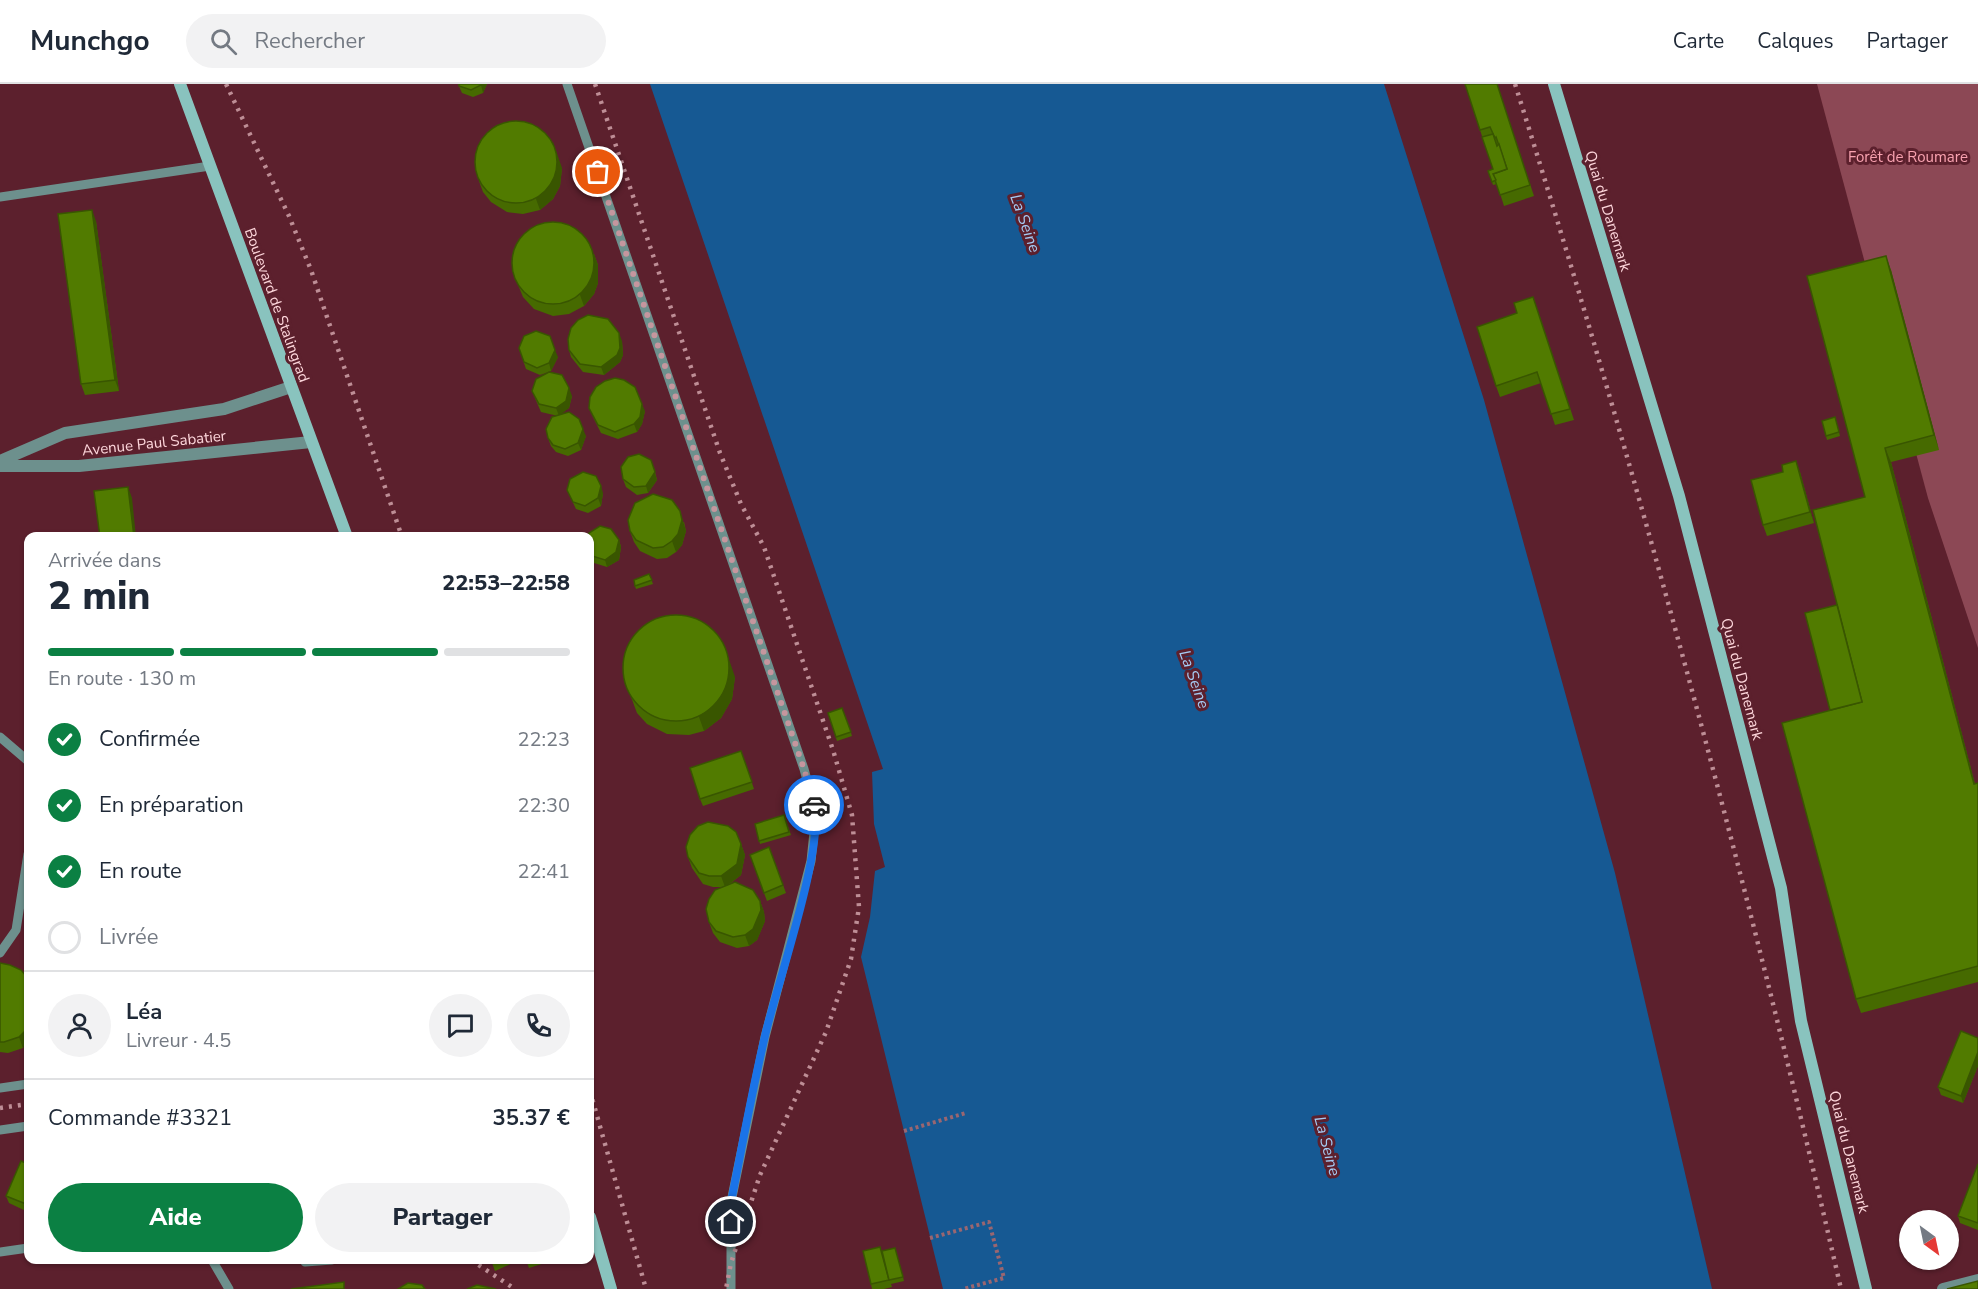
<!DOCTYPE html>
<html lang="fr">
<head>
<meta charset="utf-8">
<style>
	:root { --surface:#fff; --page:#f2f2f3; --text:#1f2937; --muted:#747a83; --line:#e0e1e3; --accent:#0b8043 }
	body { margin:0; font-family:"Nunito Sans",sans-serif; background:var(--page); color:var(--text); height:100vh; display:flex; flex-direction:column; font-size:22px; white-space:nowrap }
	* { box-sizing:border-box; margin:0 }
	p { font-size:20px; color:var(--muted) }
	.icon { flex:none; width:33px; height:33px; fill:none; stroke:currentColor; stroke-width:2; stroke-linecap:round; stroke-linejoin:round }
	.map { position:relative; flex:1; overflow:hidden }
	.details { position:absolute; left:24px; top:448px; width:570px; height:732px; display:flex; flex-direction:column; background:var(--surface); border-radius:12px; box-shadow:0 2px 4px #0004 }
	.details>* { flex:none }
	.needle { width:39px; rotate:147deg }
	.controls { position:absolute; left:1899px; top:1126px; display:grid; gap:12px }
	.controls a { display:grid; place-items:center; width:60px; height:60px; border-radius:50%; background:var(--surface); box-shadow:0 2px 4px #0004; font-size:30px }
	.pin { position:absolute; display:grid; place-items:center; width:51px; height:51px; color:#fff; margin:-26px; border:3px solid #fff; border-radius:50%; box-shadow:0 2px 6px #0007 }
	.courier { position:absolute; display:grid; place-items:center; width:60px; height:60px; margin:-30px; border:4px solid #1a73e8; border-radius:50%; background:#fff; color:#222; box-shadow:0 2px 8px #0007 }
	.headline em { font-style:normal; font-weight:800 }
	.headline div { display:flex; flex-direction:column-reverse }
	.headline { display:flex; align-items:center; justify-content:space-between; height:102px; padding:0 24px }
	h1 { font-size:39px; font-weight:800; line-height:45px }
	.bar { display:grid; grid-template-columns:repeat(4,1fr); gap:9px 6px; align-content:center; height:72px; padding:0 24px }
	.bar i { height:8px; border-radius:4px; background:var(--line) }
	.bar .active { background:var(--accent) }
	.bar p { grid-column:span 4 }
	.line { display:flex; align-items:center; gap:15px; padding:0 24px; border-top:2px solid var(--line) }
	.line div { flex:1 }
	.round { display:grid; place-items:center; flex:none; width:63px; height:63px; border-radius:32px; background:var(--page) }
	ol { padding:0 24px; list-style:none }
	li { display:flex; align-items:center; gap:18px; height:66px }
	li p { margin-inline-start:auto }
	li .icon { padding:6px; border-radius:50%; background:var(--accent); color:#fff; stroke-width:4 }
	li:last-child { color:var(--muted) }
	li i { width:33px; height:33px; border:3px solid var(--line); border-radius:50% }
	.primary-button { display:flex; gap:12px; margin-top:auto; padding:12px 24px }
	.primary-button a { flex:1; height:69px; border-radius:36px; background:var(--accent); color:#fff; font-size:24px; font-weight:800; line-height:69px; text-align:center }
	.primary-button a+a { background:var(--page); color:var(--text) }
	header { display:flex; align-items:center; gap:36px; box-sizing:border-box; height:84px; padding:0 30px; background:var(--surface); border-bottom:2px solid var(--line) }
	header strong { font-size:28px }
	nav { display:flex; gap:33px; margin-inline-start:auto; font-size:21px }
	.search { width:420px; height:54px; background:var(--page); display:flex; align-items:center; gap:15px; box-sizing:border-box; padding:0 21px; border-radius:33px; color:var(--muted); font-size:22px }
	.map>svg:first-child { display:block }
</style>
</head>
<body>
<header>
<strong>Munchgo</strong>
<div class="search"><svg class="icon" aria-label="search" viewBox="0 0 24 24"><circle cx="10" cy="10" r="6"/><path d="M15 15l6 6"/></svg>Rechercher</div>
<nav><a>Carte</a><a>Calques</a><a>Partager</a></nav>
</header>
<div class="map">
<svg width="1978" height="1205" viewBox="0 0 1978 1205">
	<rect width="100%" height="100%" fill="#5c202d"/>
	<!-- green -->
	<polygon fill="#8c4855" points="1817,0 1978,0 1978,564 1928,414"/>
	<!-- water -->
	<polygon fill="#165993" points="650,0 1384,0 1484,316 1615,789 1712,1205 943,1205 861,873 870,833 875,787 885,783 874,740 872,688 883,685"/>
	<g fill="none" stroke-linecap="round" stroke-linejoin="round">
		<!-- path -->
		<g stroke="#9a6670" stroke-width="4" stroke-dasharray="3 3" stroke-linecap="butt">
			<polyline points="904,1047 966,1029"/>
			<polyline points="930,1154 989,1138 1004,1194 963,1205"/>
		</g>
		<!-- lane -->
		<g stroke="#6d908d" stroke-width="9">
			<polyline points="567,0 804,685 816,729 811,777 765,953 731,1118 731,1205"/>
			<polyline points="0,113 210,82"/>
			<polyline points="0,653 28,677"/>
			<polyline points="0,869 16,846 28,770"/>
			<polyline points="0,1004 28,1000"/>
			<polyline points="0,1046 28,1042"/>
			<polyline points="0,1168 28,1164"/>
			<polyline points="212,1176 229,1205"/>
			<polyline points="305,1176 305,1178 332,1176"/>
		</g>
		<!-- street -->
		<g stroke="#6d908d" stroke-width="12">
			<polyline points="0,377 65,349 224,325 291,303"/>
			<polyline points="0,382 79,382 311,358"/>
			<polyline points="1943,1205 1978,1196"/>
		</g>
		<!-- secondary -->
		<g stroke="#89c3be" stroke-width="12">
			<polyline points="180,0 347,453"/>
			<polyline points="1554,0 1679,412 1781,804 1801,937 1866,1205"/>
			<polyline points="590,1133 611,1205"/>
		</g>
		<!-- rail -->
		<g stroke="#be8e96" stroke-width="4.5" stroke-dasharray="3 6" stroke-linecap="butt">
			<polyline points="226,0 289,132 311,186 402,453"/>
			<polyline points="595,0 720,369 741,420 764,463 833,666 852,731 859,823 851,875 826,948 760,1091 731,1179 726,1205"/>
			<path d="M 1515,0 C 1640,397 1748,799 1841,1205"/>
			<polyline points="590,1007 646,1205"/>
			<polyline points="0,1024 28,1020"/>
			<polyline points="471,1176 515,1205"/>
		</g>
	</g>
	<!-- wall -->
	<g fill="#466a00">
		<polygon points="458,0 487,0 483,9 473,13 462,9"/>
		<polygon points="1497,0 1534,112 1504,122 1497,100 1493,101 1488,87 1493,85 1480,46"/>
		<polygon points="562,84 560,102 553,115 540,126 523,130 507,128 491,118 483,108 479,97"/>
		<polygon points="96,137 119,307 85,311 81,300"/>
		<polygon points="594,170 598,181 598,199 594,210 584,222 569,230 553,232 534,225 523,213 512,186"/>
		<polygon points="1891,186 1939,366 1891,378 1975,700 1978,699 1978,898 1861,929 1856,915 1830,626 1865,413"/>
		<polygon points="1537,224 1574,336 1555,341 1541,299 1500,313 1496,302"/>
		<polygon points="622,257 623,271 620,278 604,291 583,288 571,273 569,266"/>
		<polygon points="519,264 558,273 551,287 540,291 526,285"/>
		<polygon points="532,307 572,312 569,324 559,331 586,352 581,366 568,372 556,368 551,362 548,354 558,332 541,328"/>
		<polygon points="589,324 645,327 642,340 637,348 618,355 601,349 592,331"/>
		<polygon points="1835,333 1840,352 1827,356 1822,337"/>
		<polygon points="654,384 657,396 648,409 637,411 626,403 623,395"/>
		<polygon points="1783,388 1800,388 1814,439 1767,452 1763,441"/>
		<polygon points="567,406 603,409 601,422 588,429 576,425"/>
		<polygon points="684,438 686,447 682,461 676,468 667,474 657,475 640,467 634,458 630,447"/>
		<polygon points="590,453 619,456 621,463 619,476 607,483 594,479 590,470"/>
		<polygon points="649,490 653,500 636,505 635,502"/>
		<polygon points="735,593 732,615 721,634 704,647 689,651 667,650 647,640 637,629 624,594"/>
		<polygon points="842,624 852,652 837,657 828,629"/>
		<polygon points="741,667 754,705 703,722 700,715"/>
		<polygon points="784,731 791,751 760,760 755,740"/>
		<polygon points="741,760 745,771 741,791 727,802 760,817 764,828 765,837 757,856 749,862 737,864 720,858 713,849 709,838 723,803 713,803 703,800 692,784 688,773"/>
		<polygon points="769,763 786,809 767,817 750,771"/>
		<polygon points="0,879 23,964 8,969 0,968"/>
		<polygon points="1978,954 1978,982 1963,1019 1941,1011 1938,1003"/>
		<polygon points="28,1080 28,1128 9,1119 6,1112"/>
		<polygon points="1978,1080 1978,1146 1960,1139 1958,1132"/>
		<polygon points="882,1167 896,1167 904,1197 891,1200 892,1203 884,1205 872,1205 871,1200"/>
		<polygon points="491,1176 516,1176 517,1177 495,1187"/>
		<polygon points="526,1176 554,1176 529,1184"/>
	</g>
	<!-- shaded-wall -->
	<g fill="#395600">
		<polygon points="481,0 487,0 483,9 481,1"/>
		<polygon points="553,58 562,84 560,102 553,115 540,126 536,115"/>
		<polygon points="92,126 96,137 119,307 115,296"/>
		<polygon points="594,170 598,181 598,199 594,210 584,222 580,211"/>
		<polygon points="1886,172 1891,186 1939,366 1934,351"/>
		<polygon points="619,249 622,257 623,271 620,278 604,291 601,283"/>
		<polygon points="555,266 558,273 551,287 549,279"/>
		<polygon points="569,304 572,312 569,324 559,332 556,324"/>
		<polygon points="642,320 645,327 642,340 637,348 634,340"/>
		<polygon points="583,345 586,352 581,366 578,359"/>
		<polygon points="1885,364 1891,378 1978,712 1974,700"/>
		<polygon points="651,376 657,396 648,409 646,402"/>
		<polygon points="1796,377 1800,388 1814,439 1810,428"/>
		<polygon points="601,402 603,409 601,422 598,414"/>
		<polygon points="128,403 132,414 136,453 134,453"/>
		<polygon points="680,427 686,447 682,461 676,468 672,457"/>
		<polygon points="619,456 621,463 619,476 607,483 605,476"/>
		<polygon points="723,558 735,593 732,615 721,634 704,647 699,633"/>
		<polygon points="741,760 745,771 741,791 725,803 721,792"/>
		<polygon points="760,817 764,828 765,837 757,856 749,862 745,851"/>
		<polygon points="28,944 28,958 23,964 19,953"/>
		<polygon points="1978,968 1978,982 1963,1019 1961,1012"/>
		<polygon points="28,1114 28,1128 26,1120"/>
	</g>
	<!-- building -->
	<g fill="#517b00" stroke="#395600" stroke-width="1.5">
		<polygon points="459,0 481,0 481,1 471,6 459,2"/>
		<polygon points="1465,0 1497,0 1530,101 1500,111 1493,90 1507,85 1496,53 1495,54 1490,43 1480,46"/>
		<circle cx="516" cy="78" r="41"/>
		<polygon points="1493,50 1497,62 1499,60 1507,85 1493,90 1496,96 1492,98 1488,87 1493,85 1482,53"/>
		<polygon points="92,126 115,296 81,300 58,130"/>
		<circle cx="553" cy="179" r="41"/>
		<polygon points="1886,172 1934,351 1885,364 1974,700 1978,699 1978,882 1856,915 1782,639 1862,618 1813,426 1865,413 1807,192"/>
		<polygon points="1533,213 1570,325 1551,330 1537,288 1496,302 1477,243 1517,229 1514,219"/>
		<polygon points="588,231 608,235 619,249 620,264 617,271 601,283 580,280 569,266 568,255 571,244 578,236"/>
		<polygon points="536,247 550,252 555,266 549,279 537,284 524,278 519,264 524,252"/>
		<polygon points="549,288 562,291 569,304 566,317 556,324 539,320 532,307 536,295"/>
		<polygon points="615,294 624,296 635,303 642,320 640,333 634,340 615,348 598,341 589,324 590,313 596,303 605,297"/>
		<polygon points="569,328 579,335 583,345 578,359 565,365 553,361 548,354 546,345 552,333"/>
		<polygon points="1835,333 1839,348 1826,352 1822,337"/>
		<polygon points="639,370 651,376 655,388 646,402 634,403 623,395 621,383 628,373"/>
		<polygon points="1796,377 1810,428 1763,441 1751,396 1783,388 1782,381"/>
		<polygon points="583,388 596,392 601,402 598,414 585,422 573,418 567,406 570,395"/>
		<polygon points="128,403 134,453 100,453 94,407"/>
		<polygon points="653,410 672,416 680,427 682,436 678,450 672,457 663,463 653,464 636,456 630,447 628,436 635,419"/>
		<polygon points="600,442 611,445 619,456 616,468 605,476 592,472 590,468 590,453 588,453 589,449"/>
		<polygon points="649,490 652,496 635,502 634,496"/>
		<polygon points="1837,521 1862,618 1830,626 1805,529"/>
		<circle cx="676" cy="584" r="53"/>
		<polygon points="842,624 851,648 836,653 828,629"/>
		<polygon points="741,667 752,698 700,715 690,684"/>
		<polygon points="784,731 789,748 759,757 755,740"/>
		<polygon points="708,738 728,742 736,748 741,760 737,780 721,792 709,792 699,789 688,773 686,763 690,751 698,742"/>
		<polygon points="769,763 783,801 764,809 750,771"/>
		<polygon points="735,798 753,806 760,817 761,826 753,845 745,851 733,853 716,847 709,838 706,825 709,815 715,806"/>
		<polygon points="0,879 10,881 21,886 28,894 28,944 19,953 4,958 0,958"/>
		<polygon points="1961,947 1978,954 1978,968 1961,1012 1938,1003"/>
		<polygon points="21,1077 28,1080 28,1114 26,1120 6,1112"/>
		<polygon points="1978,1080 1978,1139 1958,1132"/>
		<polygon points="880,1163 889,1196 871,1200 863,1167"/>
		<polygon points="895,1164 903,1193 889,1196 882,1167"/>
		<polygon points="1978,1197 1978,1205 1947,1205"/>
		<polygon points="344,1198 344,1205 291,1205"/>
		<polygon points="408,1199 422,1201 425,1205 398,1205"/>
		<polygon points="477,1201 496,1205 467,1205"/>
	</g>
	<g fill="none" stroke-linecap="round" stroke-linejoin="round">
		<!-- done -->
		<polyline stroke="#c5969e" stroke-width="6" stroke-dasharray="0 10.8" points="598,88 804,685 814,721"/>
		<!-- route -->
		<path stroke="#1a73e8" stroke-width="8" d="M 731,1138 L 731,1118 C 742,1063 752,1007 765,952 C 776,903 825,764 814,721"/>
	</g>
	<g text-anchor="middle" stroke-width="6" stroke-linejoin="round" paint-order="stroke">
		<!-- park labels -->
		<g font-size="15" fill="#f9a2b0" stroke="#5c202d">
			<text x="1908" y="78">Forêt de Roumare</text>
		</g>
		<!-- street labels -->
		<g font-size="15" fill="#fdd6db" stroke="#5c202d">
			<text transform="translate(1608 127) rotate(73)" y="5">Quai du Danemark</text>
			<text transform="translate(277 221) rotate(70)" y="5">Boulevard de Stalingrad</text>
			<text transform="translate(154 359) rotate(-6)" y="5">Avenue Paul Sabatier</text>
			<text transform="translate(1742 595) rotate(75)" y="5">Quai du Danemark</text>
			<text transform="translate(1849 1068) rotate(76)" y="5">Quai du Danemark</text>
		</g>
		<!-- water labels -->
		<g font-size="16" font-style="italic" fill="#a5cbf3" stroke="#5c202d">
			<text transform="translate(1026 139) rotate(70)" y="6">La Seine</text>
			<text transform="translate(1195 595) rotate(70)" y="6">La Seine</text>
			<text transform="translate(1328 1062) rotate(75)" y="6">La Seine</text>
		</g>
	</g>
</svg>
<div class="controls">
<a><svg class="needle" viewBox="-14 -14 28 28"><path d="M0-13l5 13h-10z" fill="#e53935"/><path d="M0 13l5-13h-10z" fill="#747a83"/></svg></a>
</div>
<div class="pin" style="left:598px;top:88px;background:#ea580c"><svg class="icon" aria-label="bag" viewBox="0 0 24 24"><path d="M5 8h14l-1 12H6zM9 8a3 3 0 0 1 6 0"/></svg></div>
<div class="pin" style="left:731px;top:1138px;background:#1f2937"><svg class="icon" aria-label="home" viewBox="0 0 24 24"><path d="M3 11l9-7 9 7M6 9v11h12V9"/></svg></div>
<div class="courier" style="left:814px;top:721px"><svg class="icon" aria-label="car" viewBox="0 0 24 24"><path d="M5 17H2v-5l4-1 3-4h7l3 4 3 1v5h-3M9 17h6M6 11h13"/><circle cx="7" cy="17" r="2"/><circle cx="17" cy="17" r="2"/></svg></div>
<section class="details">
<div class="headline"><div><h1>2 min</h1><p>Arrivée dans</p></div><em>22:53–22:58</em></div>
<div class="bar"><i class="active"></i><i class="active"></i><i class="active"></i><i></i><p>En route · 130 m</p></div>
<ol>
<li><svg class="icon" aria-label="check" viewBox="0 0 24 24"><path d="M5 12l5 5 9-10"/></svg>Confirmée<p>22:23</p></li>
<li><svg class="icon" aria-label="check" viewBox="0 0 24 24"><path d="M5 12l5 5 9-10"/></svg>En préparation<p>22:30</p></li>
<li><svg class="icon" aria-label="check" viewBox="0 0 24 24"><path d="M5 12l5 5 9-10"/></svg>En route<p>22:41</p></li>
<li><i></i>Livrée</li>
</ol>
<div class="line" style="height:108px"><a class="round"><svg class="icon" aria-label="person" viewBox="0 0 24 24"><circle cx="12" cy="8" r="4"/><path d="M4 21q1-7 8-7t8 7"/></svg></a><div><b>Léa</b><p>Livreur · 4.5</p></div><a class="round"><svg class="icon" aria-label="chat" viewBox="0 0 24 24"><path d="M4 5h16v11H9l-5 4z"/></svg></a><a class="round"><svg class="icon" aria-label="phone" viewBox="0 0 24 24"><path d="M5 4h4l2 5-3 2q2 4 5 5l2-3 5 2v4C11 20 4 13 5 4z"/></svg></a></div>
<div class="line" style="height:78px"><div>Commande #3321</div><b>35.37 €</b></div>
<div class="primary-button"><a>Aide</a><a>Partager</a></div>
</section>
</div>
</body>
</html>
